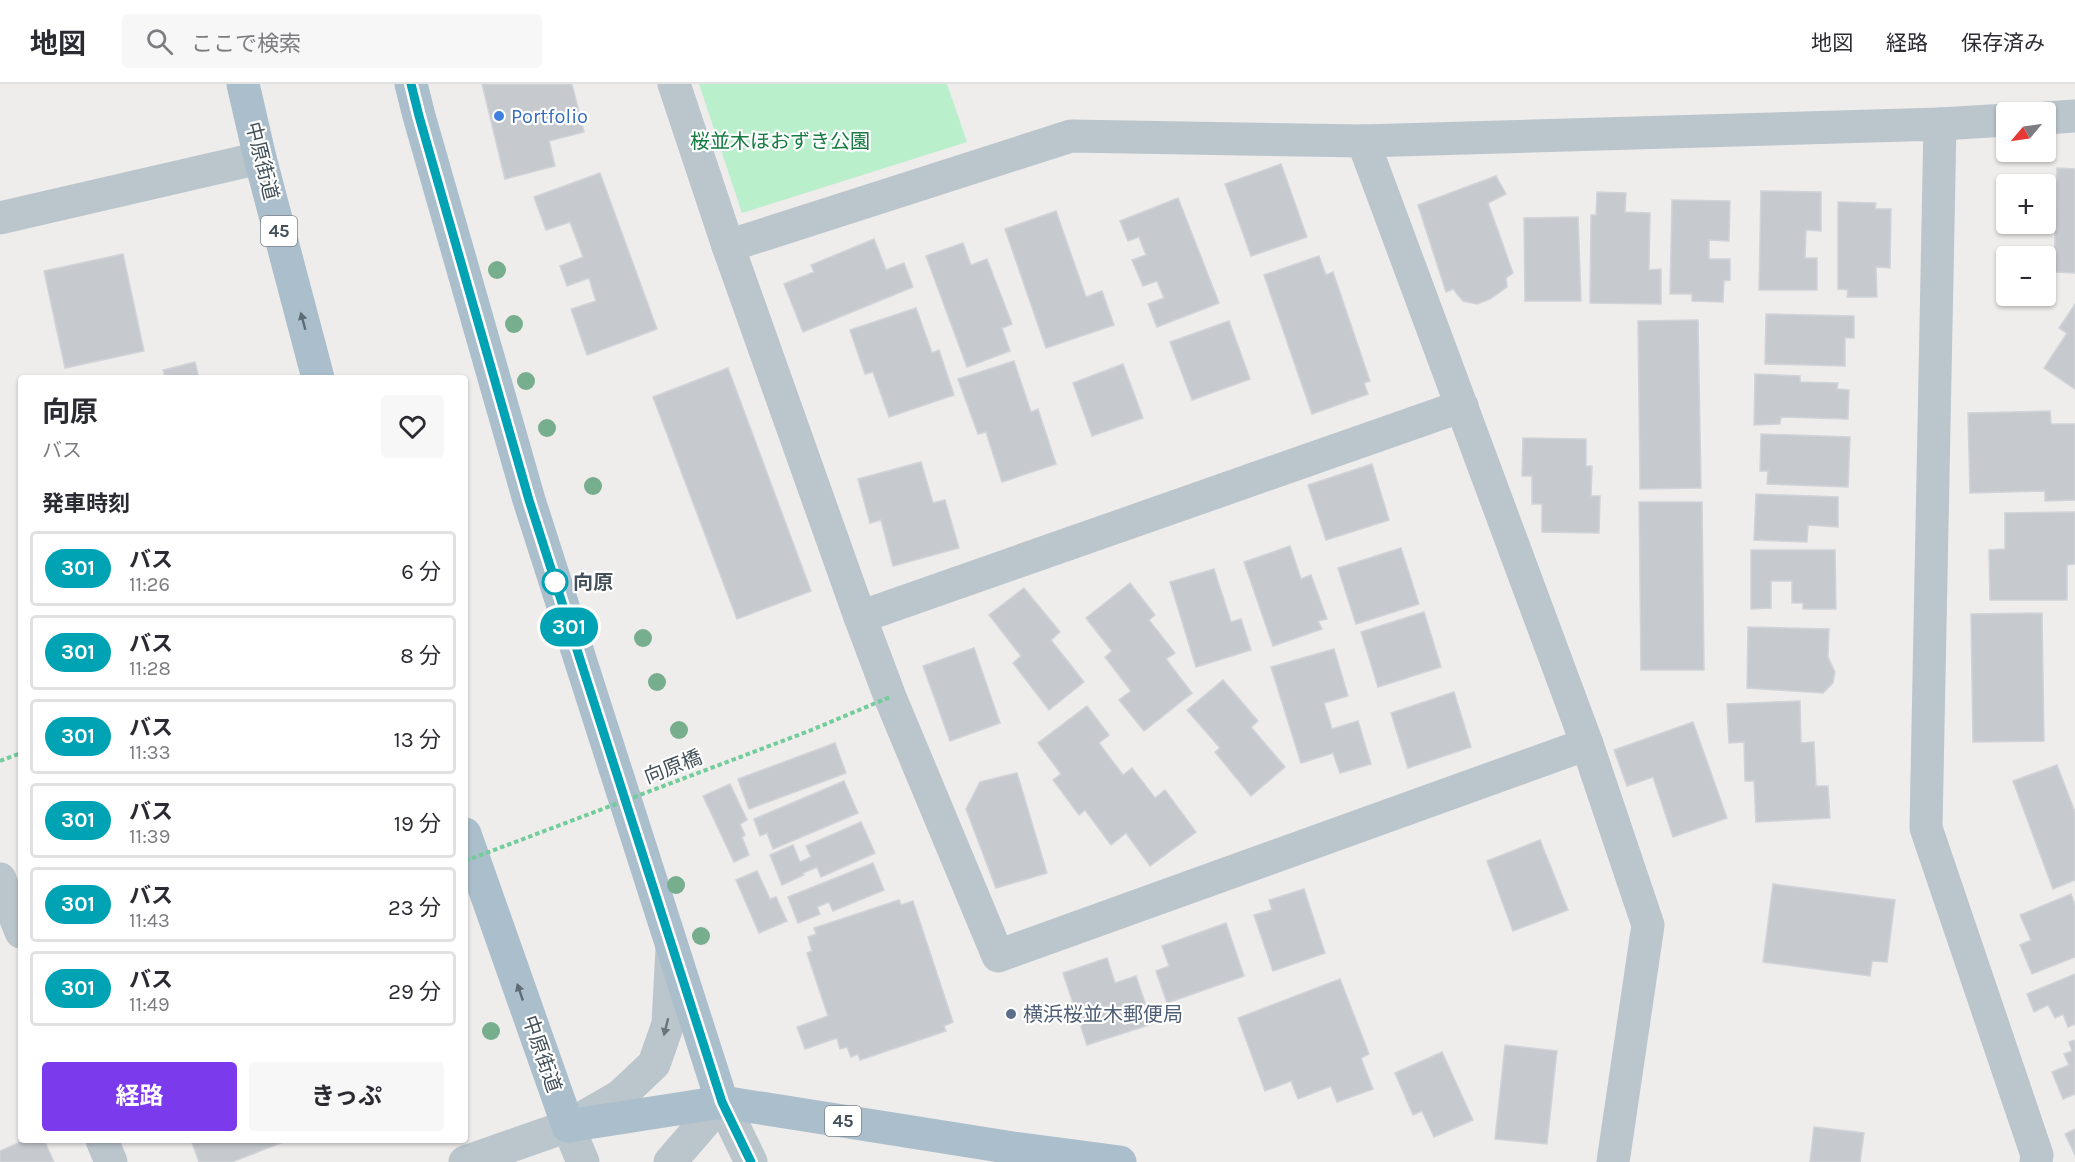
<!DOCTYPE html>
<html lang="ja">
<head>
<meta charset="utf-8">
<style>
	body { margin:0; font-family:Karla,"Noto Sans JP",sans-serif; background:#f7f7f7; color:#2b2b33; height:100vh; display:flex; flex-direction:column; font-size:22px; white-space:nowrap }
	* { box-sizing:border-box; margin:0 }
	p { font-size:20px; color:#7c7c81 }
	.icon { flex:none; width:33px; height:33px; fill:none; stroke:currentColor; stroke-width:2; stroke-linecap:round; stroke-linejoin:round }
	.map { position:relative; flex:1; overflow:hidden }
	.drawer { position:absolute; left:18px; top:291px; width:450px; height:768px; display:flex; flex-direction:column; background:#fff; border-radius:6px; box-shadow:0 2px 4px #0004 }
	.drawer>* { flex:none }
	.badge { padding:0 12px; border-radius:20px; font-size:21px; line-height:39px }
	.needle { width:39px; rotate:241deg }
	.tools { position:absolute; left:1996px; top:18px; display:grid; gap:12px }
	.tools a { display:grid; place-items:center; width:60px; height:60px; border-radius:6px; background:#fff; box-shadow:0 2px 4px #0004; font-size:30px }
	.map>.badge { position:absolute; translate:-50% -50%; box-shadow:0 0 0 3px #fff }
	h2 { padding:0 24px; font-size:22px; line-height:54px }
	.round { display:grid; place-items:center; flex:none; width:63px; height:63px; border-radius:6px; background:#f7f7f7 }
	.headline { display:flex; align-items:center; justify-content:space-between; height:102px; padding:0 24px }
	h1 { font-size:28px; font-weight:700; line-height:45px }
	.button { display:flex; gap:12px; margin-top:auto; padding:12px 24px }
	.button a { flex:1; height:69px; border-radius:6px; background:#7c3aed; color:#fff; font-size:24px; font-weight:700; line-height:69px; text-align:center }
	.button a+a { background:#f7f7f7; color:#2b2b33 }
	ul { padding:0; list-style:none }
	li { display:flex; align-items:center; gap:18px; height:75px; margin:0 12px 9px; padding:0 12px; border:3px solid #e1e1e2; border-radius:6px }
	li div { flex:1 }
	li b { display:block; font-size:22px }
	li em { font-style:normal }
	li .badge { min-width:66px; font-weight:700; text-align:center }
	header { display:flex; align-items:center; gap:36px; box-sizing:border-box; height:84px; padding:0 30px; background:#fff; border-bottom:2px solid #e1e1e2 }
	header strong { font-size:28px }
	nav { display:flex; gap:33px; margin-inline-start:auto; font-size:21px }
	.search { width:420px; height:54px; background:#f7f7f7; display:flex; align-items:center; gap:15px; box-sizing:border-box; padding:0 21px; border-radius:6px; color:#7c7c81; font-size:22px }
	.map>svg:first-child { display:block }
	.green { fill:#b9efca }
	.building { fill:#c6cacf; stroke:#d0d3d8; stroke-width:1.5 }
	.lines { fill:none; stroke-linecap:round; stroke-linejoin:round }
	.path { stroke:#71cd99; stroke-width:4; stroke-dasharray:4.5 3; stroke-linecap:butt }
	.minor { stroke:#bac5cc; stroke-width:33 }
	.major { stroke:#abbecc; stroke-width:33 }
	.path-bridge { stroke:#71cd99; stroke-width:4; stroke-dasharray:4.5 3; stroke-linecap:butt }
	.tree { fill:#77ae8e }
	.oneway { fill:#5e6c76 }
	.oneway2 { fill:#67747c }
	.line-casing { stroke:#fff; stroke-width:14 }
	.line { stroke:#00a3b4; stroke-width:9 }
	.shop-dot { fill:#3f7fe0; stroke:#fff; stroke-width:2 }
	.stop-dot { fill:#fff; stroke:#00a3b4; stroke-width:3 }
	.service-dot { fill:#5c6f8a; stroke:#fff; stroke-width:2 }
	.labels { text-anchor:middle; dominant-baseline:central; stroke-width:4.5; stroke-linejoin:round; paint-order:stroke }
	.shield { fill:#fff; stroke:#7c858c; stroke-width:1.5 }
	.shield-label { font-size:18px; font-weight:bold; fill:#44515a }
	.shop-label { font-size:20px; fill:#366cbe; stroke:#fff; text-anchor:start }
	.park-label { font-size:20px; fill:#157b41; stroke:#fff }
	.street-label { font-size:20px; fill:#44515a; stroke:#fff }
	.stop-label { font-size:20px; font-weight:bold; fill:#44515a; stroke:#fff; text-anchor:start }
	.service-label { font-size:20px; fill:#4e5e75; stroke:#fff; text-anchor:start }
</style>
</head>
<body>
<header>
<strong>地図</strong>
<div class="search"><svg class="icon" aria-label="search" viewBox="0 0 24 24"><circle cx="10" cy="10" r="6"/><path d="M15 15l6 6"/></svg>ここで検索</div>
<nav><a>地図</a><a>経路</a><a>保存済み</a></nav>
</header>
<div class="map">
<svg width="2075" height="1078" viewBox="0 0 2075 1078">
	<rect width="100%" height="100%" fill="#efecec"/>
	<polygon class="green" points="699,0 947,0 967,58 742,129"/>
	<g class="building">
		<polygon points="482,0 572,0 584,48 549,57 555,82 505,95"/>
		<polygon points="1281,80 1307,153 1251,172 1225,100"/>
		<polygon points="2057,84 2075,85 2075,189 2054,188"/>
		<polygon points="600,89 657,245 587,271 571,225 596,217 589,194 567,202 560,182 583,173 570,138 546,146 534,113"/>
		<polygon points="1496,92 1506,110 1488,119 1513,189 1506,194 1507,203 1490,215 1477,220 1463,217 1453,205 1446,208 1418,121"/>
		<polygon points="1761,107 1821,108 1821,147 1806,146 1805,174 1817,174 1817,206 1759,206"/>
		<polygon points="1597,108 1626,109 1625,128 1650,129 1649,186 1661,185 1661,220 1590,219 1591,131 1596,131"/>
		<polygon points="1178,114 1219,219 1157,243 1148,220 1164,214 1157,197 1143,202 1132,176 1146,171 1139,153 1128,157 1120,137"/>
		<polygon points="1672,116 1730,117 1729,157 1709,156 1709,175 1730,175 1730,196 1724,197 1723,218 1692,217 1692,210 1670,210"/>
		<polygon points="1838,118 1876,119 1875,125 1891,125 1890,184 1876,183 1877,213 1847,213 1848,206 1838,205"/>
		<polygon points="1056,127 1086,213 1102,207 1114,241 1046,264 1005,145"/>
		<polygon points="1578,133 1581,217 1525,217 1524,134"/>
		<polygon points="874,155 886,186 904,179 913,203 803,248 784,200 814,188 811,181"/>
		<polygon points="963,159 971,181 987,175 1012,240 1002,244 1010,267 967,283 926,172"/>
		<polygon points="123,170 144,267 65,284 44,187"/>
		<polygon points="1319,172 1326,191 1333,188 1370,297 1364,299 1368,310 1312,330 1264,191"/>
		<polygon points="2075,220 2075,305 2044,284 2067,249 2059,244"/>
		<polygon points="916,224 932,269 939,266 954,311 889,333 873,288 865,290 850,246"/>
		<polygon points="1766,230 1854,232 1854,254 1845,254 1845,282 1765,280"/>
		<polygon points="1698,236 1701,404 1640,405 1638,237"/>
		<polygon points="1229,237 1250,295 1192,316 1170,258"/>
		<polygon points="1014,277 1031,328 1038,325 1056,380 1002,398 986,348 978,350 958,295"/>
		<polygon points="195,278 199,294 165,294 163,286"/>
		<polygon points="1123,280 1143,334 1092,352 1073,299"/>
		<polygon points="728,284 811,507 737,535 653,313"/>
		<polygon points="1755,290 1800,292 1800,298 1838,299 1837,305 1849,306 1848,335 1781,333 1780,340 1754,341"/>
		<polygon points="2050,327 2051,340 2075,340 2075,416 2045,417 2045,407 1970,409 1968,329"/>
		<polygon points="1761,350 1850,353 1848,403 1767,400 1768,387 1760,387"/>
		<polygon points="1523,354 1586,355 1586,382 1592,382 1591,412 1600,412 1599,449 1542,448 1542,420 1532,420 1532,392 1522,392"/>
		<polygon points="921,378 933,419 945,416 959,464 893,482 881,436 870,439 858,395"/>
		<polygon points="1372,380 1389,436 1326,456 1308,401"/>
		<polygon points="1756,410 1838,413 1838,443 1808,441 1807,458 1754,456"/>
		<polygon points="1639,418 1702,418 1704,586 1641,586"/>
		<polygon points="2075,428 2075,480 2067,481 2067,516 1990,516 1989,466 2005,465 2005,429"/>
		<polygon points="1290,462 1301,495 1311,491 1327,535 1318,537 1322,545 1273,562 1244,478"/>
		<polygon points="1401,464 1419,520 1356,540 1338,484"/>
		<polygon points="1751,466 1835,466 1836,525 1803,525 1803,519 1792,519 1792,497 1771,497 1771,524 1751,525"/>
		<polygon points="1214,485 1231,538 1241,535 1251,566 1196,583 1170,498"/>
		<polygon points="1130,499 1155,531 1149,536 1175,569 1166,575 1192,609 1144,647 1119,616 1131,607 1105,573 1112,567 1086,534"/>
		<polygon points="1024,504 1060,548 1051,556 1084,598 1049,626 1013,579 1021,572 989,531"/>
		<polygon points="1424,528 1441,583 1378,603 1361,548"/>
		<polygon points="2042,529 2044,657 1973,658 1971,530"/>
		<polygon points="1748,543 1829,545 1828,573 1835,588 1833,599 1823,609 1747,604"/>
		<polygon points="974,564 1000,639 950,657 923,582"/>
		<polygon points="1334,565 1348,612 1324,619 1332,645 1358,637 1371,680 1340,689 1333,669 1301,679 1271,583"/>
		<polygon points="1223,596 1258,637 1251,643 1285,683 1251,712 1215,668 1220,664 1187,626"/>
		<polygon points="1454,608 1471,663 1408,684 1391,629"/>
		<polygon points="1800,617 1801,659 1814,658 1816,702 1828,702 1830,734 1756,738 1754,697 1745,697 1744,658 1729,659 1727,620"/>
		<polygon points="1087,622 1109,651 1099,659 1123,691 1132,684 1155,714 1165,706 1196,748 1150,782 1126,749 1111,761 1085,726 1079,731 1053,696 1061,690 1038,659"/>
		<polygon points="1693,638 1727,734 1673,753 1653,693 1627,702 1614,666"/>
		<polygon points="835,659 846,689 749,725 738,695"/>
		<polygon points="2057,681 2075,728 2075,796 2053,805 2013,697"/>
		<polygon points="1017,689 1047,789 996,804 966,725 980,698"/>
		<polygon points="844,697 858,729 773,765 767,749 760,752 754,735"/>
		<polygon points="730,700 747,736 740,740 745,751 742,753 749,771 734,778 703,712"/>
		<polygon points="861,738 875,769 821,793 817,783 803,789 804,791 782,801 770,771 793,761 800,778 811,773 806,762"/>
		<polygon points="1540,756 1568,826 1513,847 1487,777"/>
		<polygon points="873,779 884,806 833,827 829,818 817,823 820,830 798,839 788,813"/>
		<polygon points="757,787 770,815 776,813 787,837 759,849 736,796"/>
		<polygon points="1773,800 1895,816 1887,878 1872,877 1870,892 1763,878"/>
		<polygon points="1304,805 1325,869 1273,887 1254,831 1272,826 1269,816"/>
		<polygon points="2071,810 2075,821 2075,873 2032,890 2020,861 2031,856 2020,831"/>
		<polygon points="899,816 901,821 913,817 953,938 944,942 946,947 860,976 858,970 851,973 847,963 840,965 837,954 805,965 797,943 828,932 807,869 812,867 808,853 816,850 814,844"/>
		<polygon points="1226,839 1244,892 1167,919 1156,887 1169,882 1162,862"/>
		<polygon points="1107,874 1115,899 1136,892 1152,940 1087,961 1063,889"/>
		<polygon points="2075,890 2075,940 2068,943 2063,930 2055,934 2048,921 2034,928 2027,910"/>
		<polygon points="1340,895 1369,970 1361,974 1373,1005 1337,1018 1331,1002 1298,1015 1291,997 1265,1007 1238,934"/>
		<polygon points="2075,956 2075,1010 2063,1015 2052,988 2069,981 2064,970 2072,967 2069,958"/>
		<polygon points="1505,961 1557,967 1547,1060 1495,1055"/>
		<polygon points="1442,968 1473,1036 1434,1053 1422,1027 1413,1031 1395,989"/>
		<polygon points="1814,1043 1864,1049 1860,1078 1810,1078"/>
		<polygon points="2075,1045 2075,1071 2065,1050"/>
		<polygon points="25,1056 44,1056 54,1078 0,1078 0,1067"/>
		<polygon points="191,1056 288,1056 232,1078 199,1078"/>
	</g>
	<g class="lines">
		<polyline class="path" points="0,677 21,669"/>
		<g class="minor">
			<polyline points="674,0 728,162 860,533 890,613 998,872 1587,660"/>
			<polyline points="2046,34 2075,32"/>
			<polyline points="1940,40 2007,36"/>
			<polyline points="1363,57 1587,660 1648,841 1613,1078"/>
			<polyline points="0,134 260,74"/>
			<polyline points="728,162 1071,52 1363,57 1940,40 1926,744 2037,1071 2036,1078"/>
			<polyline points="860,533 1462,322"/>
			<polyline points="0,795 21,848"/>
			<polyline points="568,1042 583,1078"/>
			<polyline points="102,1056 111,1078"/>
			<polyline points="465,1078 568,1042 620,1012 654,980 668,940 672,864"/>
			<polyline points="670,1078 722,1018 751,1078"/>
		</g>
		<g class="major">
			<polyline points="243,0 260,74 318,294"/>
			<polyline points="411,0 419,32 529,416 722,1018"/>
			<polyline points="465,750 568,1042 722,1018 1013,1064 1120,1078"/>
		</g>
		<polyline class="path-bridge" points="465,777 809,647 890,613"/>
	</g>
	<g class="tree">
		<circle cx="497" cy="186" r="9"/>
		<circle cx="514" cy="240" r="9"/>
		<circle cx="526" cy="297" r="9"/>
		<circle cx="547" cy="344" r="9"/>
		<circle cx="593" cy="402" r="9"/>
		<circle cx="643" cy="554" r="9"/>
		<circle cx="657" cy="598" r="9"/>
		<circle cx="679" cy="646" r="9"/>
		<circle cx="676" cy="801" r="9"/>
		<circle cx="701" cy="852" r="9"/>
		<circle cx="491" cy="947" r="9"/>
	</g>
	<defs><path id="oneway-solid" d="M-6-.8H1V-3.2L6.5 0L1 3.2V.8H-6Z" transform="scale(1.5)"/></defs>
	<g class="oneway">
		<use href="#oneway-solid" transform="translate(303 237) rotate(-105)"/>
		<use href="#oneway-solid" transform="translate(520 908) rotate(-109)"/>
	</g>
	<use class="oneway2" href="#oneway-solid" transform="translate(666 943) rotate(104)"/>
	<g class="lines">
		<defs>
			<polyline id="line" points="411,0 419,32 529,416 722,1018 751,1078"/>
		</defs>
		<use href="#line" class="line-casing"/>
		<use href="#line" class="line"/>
	</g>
	<circle class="shop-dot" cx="499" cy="32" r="6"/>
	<circle class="stop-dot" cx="555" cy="498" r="12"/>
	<circle class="service-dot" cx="1011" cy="930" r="6"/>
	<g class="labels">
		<g class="shield">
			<rect x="261" y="132" width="36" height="30" rx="4.5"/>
			<rect x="825" y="1022" width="36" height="30" rx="4.5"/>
		</g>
		<g class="shield-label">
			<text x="279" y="147">45</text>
			<text x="843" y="1037">45</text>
		</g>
		<g class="shop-label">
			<text x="511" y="32">Portfolio</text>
		</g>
		<g class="park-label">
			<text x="780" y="57">桜並木ほおずき公園</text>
		</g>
		<g class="street-label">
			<text transform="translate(262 77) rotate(76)">中原街道</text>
			<text transform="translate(673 683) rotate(-21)">向原橋</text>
			<text transform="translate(542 970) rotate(71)">中原街道</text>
		</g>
		<g class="stop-label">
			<text x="573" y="498">向原</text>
		</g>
		<g class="service-label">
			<text x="1023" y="930">横浜桜並木郵便局</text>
		</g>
	</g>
</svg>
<div class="tools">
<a><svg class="needle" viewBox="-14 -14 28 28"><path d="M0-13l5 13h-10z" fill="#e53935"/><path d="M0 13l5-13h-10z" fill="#7c7c81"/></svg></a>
<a>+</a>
<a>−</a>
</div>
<b class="badge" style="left:569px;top:543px;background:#00a3b4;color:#fff">301</b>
<section class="drawer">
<div class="headline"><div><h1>向原</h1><p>バス</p></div><a class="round"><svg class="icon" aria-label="heart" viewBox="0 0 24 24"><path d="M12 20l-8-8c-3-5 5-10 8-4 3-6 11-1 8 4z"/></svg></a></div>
<h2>発車時刻</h2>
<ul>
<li><span class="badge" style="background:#00a3b4;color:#fff">301</span><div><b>バス</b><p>11:26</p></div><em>6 分</em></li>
<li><span class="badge" style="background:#00a3b4;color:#fff">301</span><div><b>バス</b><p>11:28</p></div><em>8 分</em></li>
<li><span class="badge" style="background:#00a3b4;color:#fff">301</span><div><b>バス</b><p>11:33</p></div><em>13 分</em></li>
<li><span class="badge" style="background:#00a3b4;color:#fff">301</span><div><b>バス</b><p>11:39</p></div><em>19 分</em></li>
<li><span class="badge" style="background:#00a3b4;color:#fff">301</span><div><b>バス</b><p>11:43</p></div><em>23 分</em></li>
<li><span class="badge" style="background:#00a3b4;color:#fff">301</span><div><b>バス</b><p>11:49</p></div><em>29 分</em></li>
</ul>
<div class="button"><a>経路</a><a>きっぷ</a></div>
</section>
</div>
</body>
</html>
